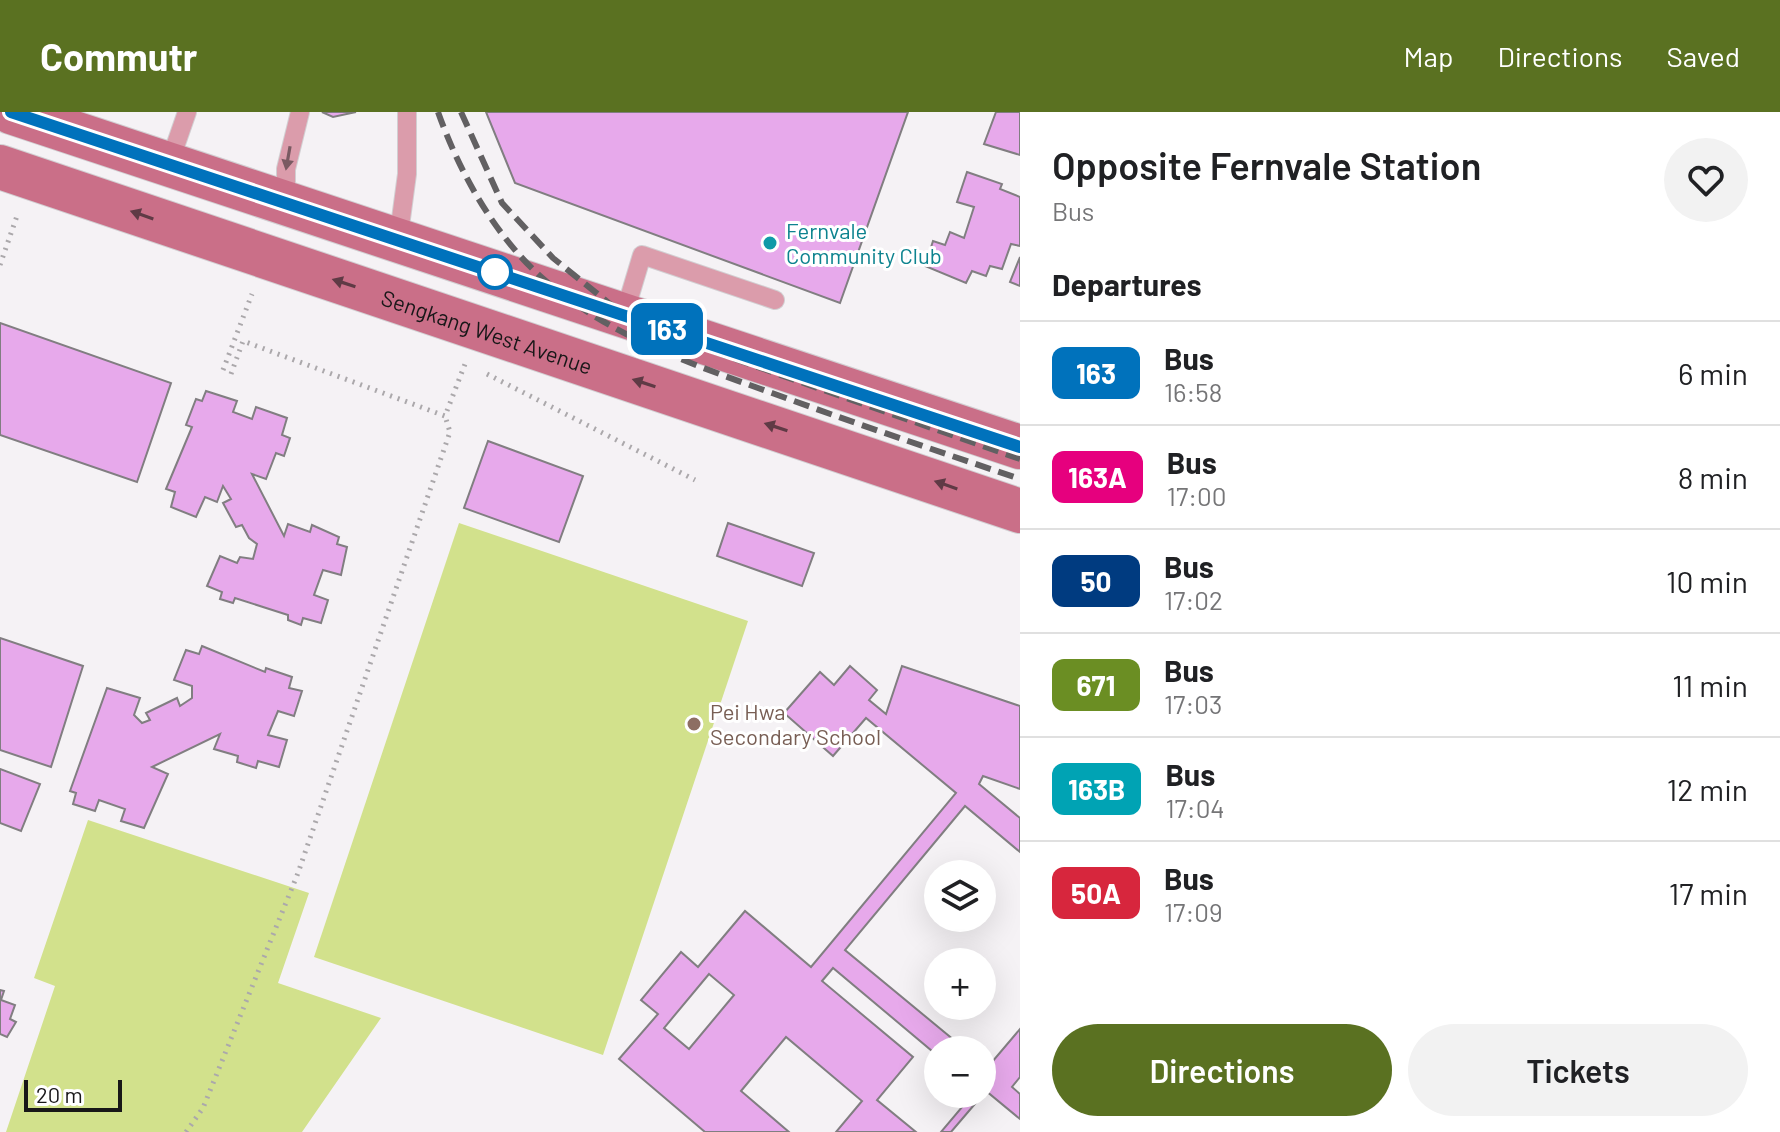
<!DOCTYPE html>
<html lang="en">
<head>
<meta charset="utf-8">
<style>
	body { margin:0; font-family:Barlow,sans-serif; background:#f2f2f2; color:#202124; height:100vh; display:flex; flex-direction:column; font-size:30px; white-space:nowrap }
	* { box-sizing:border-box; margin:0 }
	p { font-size:26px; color:#757577 }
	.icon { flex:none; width:44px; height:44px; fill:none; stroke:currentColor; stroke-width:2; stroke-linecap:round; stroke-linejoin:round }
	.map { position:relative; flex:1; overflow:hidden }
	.side { display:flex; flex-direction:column; background:#fff; width:760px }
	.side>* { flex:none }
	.badge { padding:0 16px; border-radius:12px; font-size:28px; line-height:52px }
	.fabs { position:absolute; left:924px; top:748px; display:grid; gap:16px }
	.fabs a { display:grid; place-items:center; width:72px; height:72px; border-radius:50%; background:#fff; box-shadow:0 8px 32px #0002; font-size:40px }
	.scale { position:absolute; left:24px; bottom:20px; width:98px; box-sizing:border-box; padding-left:8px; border:4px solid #181718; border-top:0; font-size:22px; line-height:28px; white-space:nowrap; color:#181718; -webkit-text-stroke:6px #fff; paint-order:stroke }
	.map>.badge { position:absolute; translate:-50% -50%; box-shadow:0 0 0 4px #fff }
	h2 { padding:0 32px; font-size:30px; line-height:72px }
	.round { display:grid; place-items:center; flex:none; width:84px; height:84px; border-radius:42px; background:#f2f2f2 }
	.summary { display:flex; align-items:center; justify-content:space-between; height:136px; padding:0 32px }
	h1 { font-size:38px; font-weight:600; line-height:60px }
	.primary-button { display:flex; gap:16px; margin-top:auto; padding:16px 32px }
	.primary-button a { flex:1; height:92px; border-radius:48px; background:#5a7121; color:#fff; font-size:32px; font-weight:600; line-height:92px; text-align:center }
	.primary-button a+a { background:#f2f2f2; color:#202124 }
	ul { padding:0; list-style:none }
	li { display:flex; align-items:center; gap:24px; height:104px; padding:0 32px; border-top:2px solid #e0e0e0 }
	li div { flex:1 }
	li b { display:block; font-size:30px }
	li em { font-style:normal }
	li .badge { min-width:88px; font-weight:700; text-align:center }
	header { display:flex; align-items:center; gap:48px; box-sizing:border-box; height:112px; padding:0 40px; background:#5a7121; color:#fff }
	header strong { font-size:38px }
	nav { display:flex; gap:44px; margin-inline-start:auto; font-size:28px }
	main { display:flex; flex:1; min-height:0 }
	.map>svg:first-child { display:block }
	.green { fill:#d2e18c }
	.building { fill:#e7a9eb; stroke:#817e81; stroke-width:2; fill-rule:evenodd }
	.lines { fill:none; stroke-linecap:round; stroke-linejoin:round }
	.service-casing { stroke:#d2cfd2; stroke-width:20 }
	.secondary-casing { stroke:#d2cfd2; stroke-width:46 }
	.path { stroke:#aba8ab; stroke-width:5; stroke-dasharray:2 6; stroke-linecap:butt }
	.service { stroke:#db9cab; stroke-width:18 }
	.secondary { stroke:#ca6f88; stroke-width:44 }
	.rail { stroke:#626062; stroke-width:6; stroke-dasharray:16 8; stroke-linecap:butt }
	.oneway { fill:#7a5a62 }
	.oneway2 { fill:#5f3a45 }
	.line-casing { stroke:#fff; stroke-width:18 }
	.line { stroke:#0072bc; stroke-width:12 }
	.culture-dot { fill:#0f9aa8; stroke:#fff; stroke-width:3 }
	.stop-dot { fill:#fff; stroke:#0072bc; stroke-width:4 }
	.education-dot { fill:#8d6e63; stroke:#fff; stroke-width:3 }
	.labels { text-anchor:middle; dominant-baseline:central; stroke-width:6; stroke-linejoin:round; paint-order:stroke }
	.culture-label { font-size:22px; fill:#0d838f; stroke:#fff; text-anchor:start }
	.street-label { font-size:22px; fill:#181718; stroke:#fff }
	.education-label { font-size:22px; fill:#785e54; stroke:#fff; text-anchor:start }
</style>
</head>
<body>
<header>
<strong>Commutr</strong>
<nav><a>Map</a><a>Directions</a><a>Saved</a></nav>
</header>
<main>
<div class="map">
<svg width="1020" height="1020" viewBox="0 0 1020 1020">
	<rect width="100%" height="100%" fill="#f5f2f5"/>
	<g class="green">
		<polygon points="459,411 748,509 603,943 314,845"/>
		<polygon points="88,708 309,781 278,871 381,906 302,1020 6,1020 55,874 34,866"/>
	</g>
	<g class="building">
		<polygon points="322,0 356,0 333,5"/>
		<polygon points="486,0 908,0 840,191 515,71"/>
		<polygon points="996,0 1020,0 1020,43 984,32"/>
		<polygon points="967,60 1002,72 1000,77 1020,85 1020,134 1011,132 1002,157 990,154 986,164 972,159 966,171 925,154 933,129 945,133 950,120 964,126 974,95 957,90"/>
		<polygon points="1020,145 1020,174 1010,170"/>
		<polygon points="0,211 171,271 137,370 0,323"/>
		<polygon points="206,279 237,289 233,300 252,307 256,295 287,306 282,323 290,326 284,344 276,341 266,367 252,362 284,424 288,412 310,420 312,413 339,425 337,432 347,435 341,463 323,458 314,483 328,488 321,511 303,506 301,513 288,508 288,503 235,486 233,491 220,487 222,480 207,474 220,444 237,451 240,445 253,447 257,432 249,426 242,413 236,415 223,391 231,387 223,374 217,390 205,385 196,405 171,395 175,380 166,377 192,315 186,313 196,287 202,289"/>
		<polygon points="488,329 583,364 559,430 464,396"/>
		<polygon points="728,411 814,441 802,474 717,444"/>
		<polygon points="0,526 83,554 51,655 0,638"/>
		<polygon points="202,534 265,560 266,556 292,565 289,576 302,579 294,604 278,599 268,623 287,628 279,655 258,649 256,656 237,650 238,644 214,637 220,622 152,655 168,662 144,716 121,709 125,697 99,688 95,699 73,692 76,681 70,679 107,576 140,586 134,603 142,611 150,608 146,601 177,586 180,594 192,586 192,574 174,568 186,538 199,542"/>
		<path d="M850,554L877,578L869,588L886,602L902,554L1020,594V677L983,664L979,672L1020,706V740L965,694L845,838L966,938H938V944L833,856L822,869L913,945L877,988L916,1020H836L862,989L786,925L741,979L789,1020H705L619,947L658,902L641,888L681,840L698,855L745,799L811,855L956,681L866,606L833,644L784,601L820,560L834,573ZM709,862L734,883L689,937L664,916Z"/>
		<polygon points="0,657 40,672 21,719 0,711"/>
		<polygon points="0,878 4,879 1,888 15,893 10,907 16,910 7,925 0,922"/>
		<polygon points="1020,917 1020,965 1012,975 1020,982 1020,1007 986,979 951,1020 941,1020 973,982 982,982 982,951 987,956"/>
	</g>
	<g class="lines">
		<defs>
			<g id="service">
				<polyline points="169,52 187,0"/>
				<polyline points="286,91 286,57 300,0"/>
				<polyline points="398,129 407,62 407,0"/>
				<polyline points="624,203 642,143 775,188"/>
			</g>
			<g id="secondary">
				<polyline points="11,0 1020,335"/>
				<path id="s1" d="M0,55L1020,399"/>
			</g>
		</defs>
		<use href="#service" class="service-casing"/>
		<use href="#secondary" class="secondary-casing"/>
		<g class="path">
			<polyline points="0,153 18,101"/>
			<polyline points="223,258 252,182"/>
			<polyline points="231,262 243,229 445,304 465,252"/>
			<polyline points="487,262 695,368"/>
			<polyline points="186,1020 203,996 298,761 450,320 445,304"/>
		</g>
		<use href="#service" class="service"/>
		<use href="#secondary" class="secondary"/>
		<g class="rail">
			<path d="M438,0C459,59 493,121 540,164C606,223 691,252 772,281C854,311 937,339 1020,367"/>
			<polyline points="461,0 502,91 553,146 610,192 681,228 1020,347"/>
		</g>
	</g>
	<defs><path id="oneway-solid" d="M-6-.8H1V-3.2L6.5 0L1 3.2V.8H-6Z" transform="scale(2)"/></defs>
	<use class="oneway" href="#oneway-solid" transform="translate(288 46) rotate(100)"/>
	<g class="oneway2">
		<use href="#oneway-solid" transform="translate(142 103) rotate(-161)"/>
		<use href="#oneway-solid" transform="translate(344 171) rotate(-162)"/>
		<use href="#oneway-solid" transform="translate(644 271) rotate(-162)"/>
		<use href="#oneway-solid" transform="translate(776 315) rotate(-162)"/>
		<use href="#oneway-solid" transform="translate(946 373) rotate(-161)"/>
	</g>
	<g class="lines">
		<defs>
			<polyline id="line" points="11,0 1020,335"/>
		</defs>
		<use href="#line" class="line-casing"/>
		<use href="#line" class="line"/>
	</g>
	<circle class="culture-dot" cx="770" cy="131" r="8"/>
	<circle class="stop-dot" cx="495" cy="160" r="16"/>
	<circle class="education-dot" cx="694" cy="612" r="8"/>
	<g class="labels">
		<g class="culture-label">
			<text x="786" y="118">Fernvale<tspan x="786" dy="25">Community Club</tspan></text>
		</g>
		<g class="street-label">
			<text stroke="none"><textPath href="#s1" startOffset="514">Sengkang West Avenue</textPath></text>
		</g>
		<g class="education-label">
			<text x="710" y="599">Pei Hwa<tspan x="710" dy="25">Secondary School</tspan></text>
		</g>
	</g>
</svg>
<div class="fabs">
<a><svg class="icon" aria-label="layers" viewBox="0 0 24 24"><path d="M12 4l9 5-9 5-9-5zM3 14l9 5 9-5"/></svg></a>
<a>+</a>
<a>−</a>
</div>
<div class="scale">20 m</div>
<b class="badge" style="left:667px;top:217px;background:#0072bc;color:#fff">163</b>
</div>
<section class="side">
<div class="summary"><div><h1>Opposite Fernvale Station</h1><p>Bus</p></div><a class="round"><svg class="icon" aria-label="heart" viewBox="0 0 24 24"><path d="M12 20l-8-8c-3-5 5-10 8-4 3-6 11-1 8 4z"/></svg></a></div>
<h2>Departures</h2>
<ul>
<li><span class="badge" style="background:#0072bc;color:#fff">163</span><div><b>Bus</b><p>16:58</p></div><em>6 min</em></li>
<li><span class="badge" style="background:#e6007e;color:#fff">163A</span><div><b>Bus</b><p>17:00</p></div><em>8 min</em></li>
<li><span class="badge" style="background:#003b80;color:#fff">50</span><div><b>Bus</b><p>17:02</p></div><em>10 min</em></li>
<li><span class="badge" style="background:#6b8e23;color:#fff">671</span><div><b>Bus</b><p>17:03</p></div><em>11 min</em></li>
<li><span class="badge" style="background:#00a3b4;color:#fff">163B</span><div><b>Bus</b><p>17:04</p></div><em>12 min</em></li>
<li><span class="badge" style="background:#d7263d;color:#fff">50A</span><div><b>Bus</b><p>17:09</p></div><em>17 min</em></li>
</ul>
<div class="primary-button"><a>Directions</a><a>Tickets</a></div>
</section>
</main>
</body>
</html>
